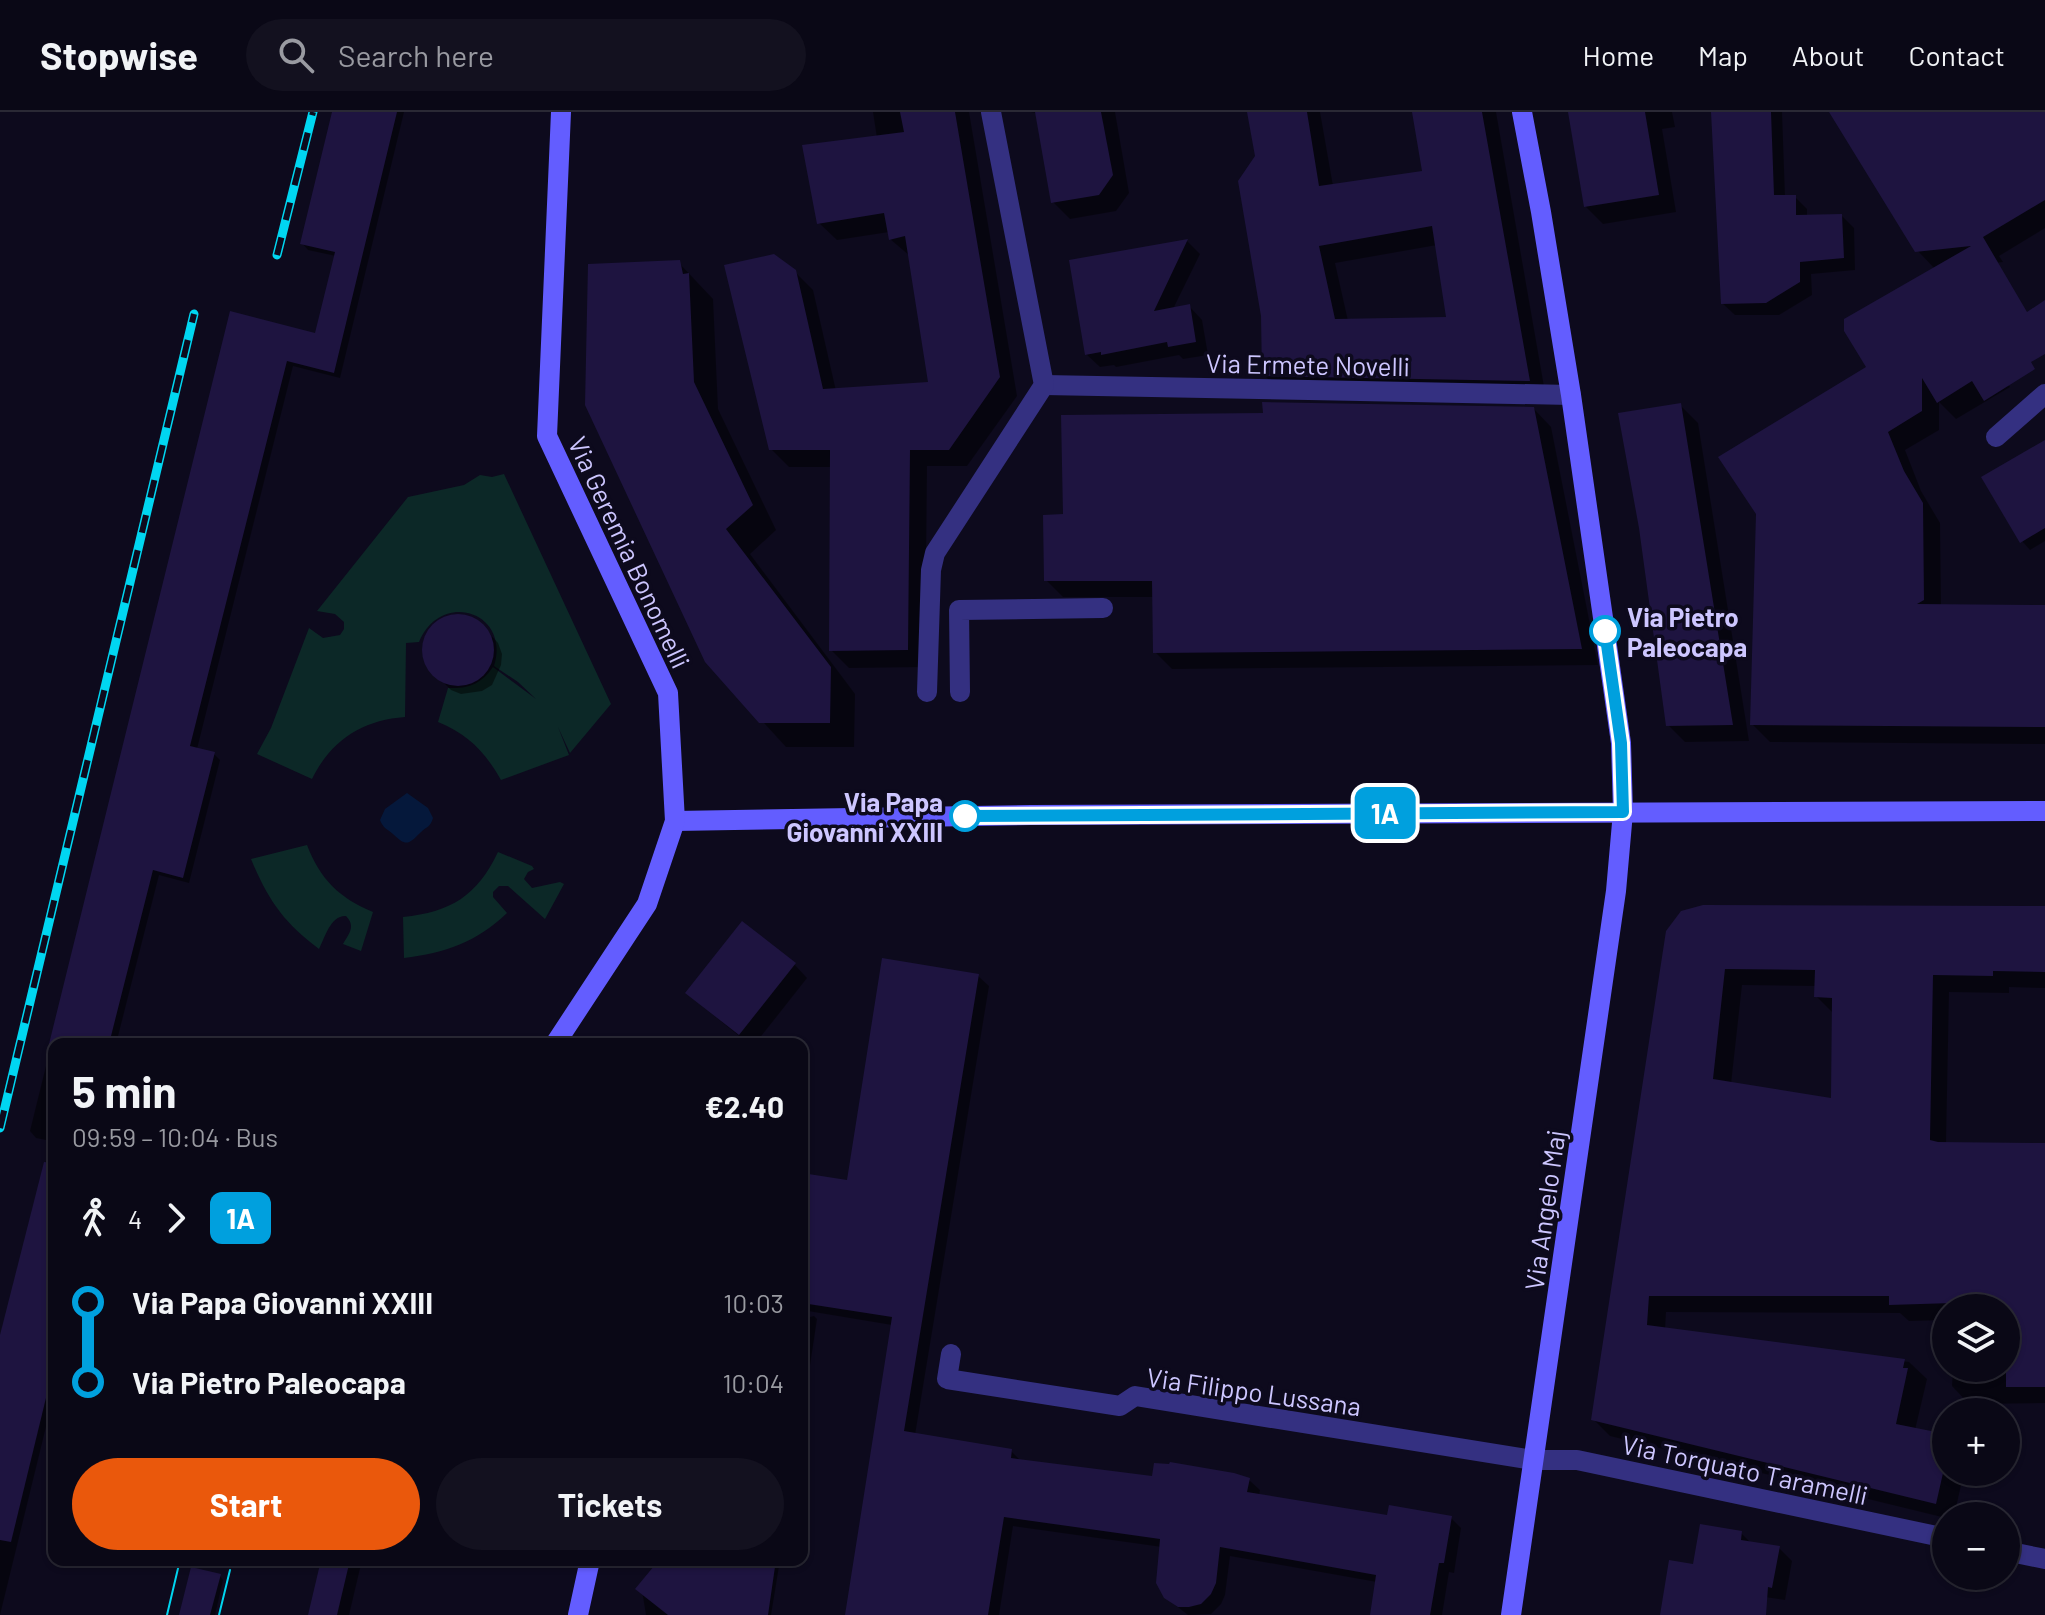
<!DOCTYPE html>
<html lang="en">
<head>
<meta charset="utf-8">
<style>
	body { margin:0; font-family:Barlow,sans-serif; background:#13111f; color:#f1f3f6; height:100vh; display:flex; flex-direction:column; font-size:30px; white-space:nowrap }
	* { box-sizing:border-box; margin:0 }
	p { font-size:26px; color:#999aa1 }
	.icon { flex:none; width:44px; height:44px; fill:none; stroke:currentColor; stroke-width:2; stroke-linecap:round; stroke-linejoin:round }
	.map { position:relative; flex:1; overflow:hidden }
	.details { position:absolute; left:48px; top:926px; width:760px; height:528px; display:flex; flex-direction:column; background:#0a0816; border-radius:16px; box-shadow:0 2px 6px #0004,0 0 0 2px #2a2935 }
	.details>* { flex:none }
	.badge { padding:0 16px; border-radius:12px; font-size:28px; line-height:52px }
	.tools { position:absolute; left:1932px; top:1182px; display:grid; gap:16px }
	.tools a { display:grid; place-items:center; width:88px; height:88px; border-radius:50%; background:#0a0816; box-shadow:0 2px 6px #0004,0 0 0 2px #2a2935; font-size:40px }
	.map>.badge { position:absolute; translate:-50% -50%; box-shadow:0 0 0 4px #fff }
	.legs { display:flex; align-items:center; gap:12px; height:88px; padding:0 24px; font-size:26px }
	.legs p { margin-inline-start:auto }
	.head { display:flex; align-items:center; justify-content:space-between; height:136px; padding:0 24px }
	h1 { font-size:44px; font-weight:700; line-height:60px }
	.button { display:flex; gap:16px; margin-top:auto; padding:16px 24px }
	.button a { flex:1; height:92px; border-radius:48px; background:#ea580c; color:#fff; font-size:32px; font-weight:700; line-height:92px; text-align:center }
	.button a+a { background:#13111f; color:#f1f3f6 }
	ul { padding:0 24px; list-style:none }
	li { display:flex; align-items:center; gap:28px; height:80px; font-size:30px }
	li i { display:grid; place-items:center; width:12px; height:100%; margin:0 10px; background:currentColor }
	li i::after { content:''; width:20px; height:20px; margin:-10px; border:6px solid; border-radius:50%; background:#0a0816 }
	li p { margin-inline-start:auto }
	li:first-child i { background:linear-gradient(#0000 50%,currentColor 0) }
	li:last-child i { background:linear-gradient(currentColor 50%,#0000 0) }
	header { display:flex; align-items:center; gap:48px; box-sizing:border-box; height:112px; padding:0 40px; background:#0a0816; border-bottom:2px solid #2a2935 }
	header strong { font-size:38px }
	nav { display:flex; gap:44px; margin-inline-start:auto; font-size:28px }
	.search { width:560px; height:72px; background:#13111f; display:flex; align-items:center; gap:20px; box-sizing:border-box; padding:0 28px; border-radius:44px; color:#999aa1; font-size:30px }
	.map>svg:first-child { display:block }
	.green { fill:#0c2827 }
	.water { fill:#05183b }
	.shadow { fill:#0007; fill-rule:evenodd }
	.building { fill:#1e1440; fill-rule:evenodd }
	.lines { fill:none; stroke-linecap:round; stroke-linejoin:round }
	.street { stroke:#343081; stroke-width:20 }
	.secondary { stroke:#635dff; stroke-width:20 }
	.tram { stroke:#00d6f1; stroke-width:2 }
	.rail-casing { stroke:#00d6f1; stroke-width:9 }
	.rail { stroke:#0d0a1d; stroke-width:6; stroke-dasharray:18; stroke-linecap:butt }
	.line-1-casing { stroke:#fff; stroke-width:18 }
	.line-1 { stroke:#00a0de; stroke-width:12 }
	.stop-1-dot { fill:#fff; stroke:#00a0de; stroke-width:4 }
	.labels { text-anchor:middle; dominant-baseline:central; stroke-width:7; stroke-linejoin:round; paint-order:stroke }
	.street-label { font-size:26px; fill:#cdc6ff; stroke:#0d0a1d }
	.stop-label { font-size:26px; font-weight:bold; fill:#cdc6ff; stroke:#0d0a1d; text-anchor:start }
</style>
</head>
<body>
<header>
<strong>Stopwise</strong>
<div class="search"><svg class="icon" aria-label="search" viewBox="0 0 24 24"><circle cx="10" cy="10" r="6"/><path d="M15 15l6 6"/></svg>Search here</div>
<nav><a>Home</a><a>Map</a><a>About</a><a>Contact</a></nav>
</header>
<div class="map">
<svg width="2045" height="1503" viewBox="0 0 2045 1503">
	<rect width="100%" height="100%" fill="#0d0a1d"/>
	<g class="green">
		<path d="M504,362L611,592L570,641L558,615L569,643L501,668C485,640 468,622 438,610L448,576C469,577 481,572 493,555L536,587L518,570L494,554C511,500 441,477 419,530L406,531L405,605C363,608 331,628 312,667L257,642L271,616L309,516L323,526L340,523L344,517V510L335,502L317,499L408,385L464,373L480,363L492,365Z"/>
		<path d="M307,733C320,767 339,786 373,800L361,839L343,832C349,822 356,814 346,804C331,803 325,825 319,837C284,811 268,788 251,747Z"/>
		<path d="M498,740L532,754L534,757L528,760L524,767L532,776L560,770L564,772L545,807L508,774H499L493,780V785L507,801C477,830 445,841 404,846L403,805C451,800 477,784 498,740Z"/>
	</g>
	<path class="water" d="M407,681L428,696L433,706C430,716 427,714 420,721C409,732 406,735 393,722C387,717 383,716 380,708L385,697Z"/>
	<g class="shadow">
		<polygon points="334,0 404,0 340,266 293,254 197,637 214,642 220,648 189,771 159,763 116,932 54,932 54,1282 0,1503 0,1231 51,1029 36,1026 30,1019 231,202 317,223 336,144 308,138 302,131"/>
		<polygon points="873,0 969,0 1017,284 967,354 927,354 925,555 849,556 831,538 832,355 789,355 771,337 794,159 813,178 836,279 930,272 910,144 890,127 889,120 837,128 819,111 877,26"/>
		<polygon points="1031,0 1115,0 1129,81 1116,99 1070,107 1053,90 1037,1"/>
		<path d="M1249,0H1320L1333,74L1424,61L1414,0H1496L1546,286L1281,280L1264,263L1257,44ZM1437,133L1449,207L1348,209L1335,151Z"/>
		<polygon points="1570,0 1672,0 1675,15 1662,17 1676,100 1603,112 1586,95"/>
		<polygon points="1733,0 1782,0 1785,85 1795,85 1807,97 1807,104 1842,104 1854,116 1855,158 1811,162 1812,183 1779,203 1735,203 1722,191"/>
		<polygon points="1832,0 2045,0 2045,116 1999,144 2003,150 1935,157 1917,138"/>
		<polygon points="1187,129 1200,142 1173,197 1189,194 1202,208 1208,243 1183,247 1179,243 1116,255 1114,253 1100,255 1086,242 1071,150"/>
		<polygon points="679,151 713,187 718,297 776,418 750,442 855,582 854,635 786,635 707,549"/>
		<polygon points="1952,176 2010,275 1956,307 1939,290 1939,318 1905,338 1921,379 1940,411 1941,494 2045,495 2045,632 1770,630 1752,612 1869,256"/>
		<polygon points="1680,293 1698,311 1749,629 1685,630 1668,613"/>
		<polygon points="1534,297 1551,315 1598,553 1172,557 1155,540 1154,485 1063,485 1046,468 1065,404"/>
		<polygon points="2045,341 2045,429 2030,438 2022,429"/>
		<polygon points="458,503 480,511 498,531 502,542 501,553 492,573 482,579 461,582 451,578 426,553 424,530 428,520 436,511 446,505"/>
		<path d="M2045,796V876L2009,875V881L1949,880L1946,1031L2045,1079V1291L1969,1292L1952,1274L1953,1256H2006V1196H1946V1208L1909,1209L1900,1201L1666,1200L1665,1218L1909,1250L1927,1267L1915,1318L1946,1324V1360H1964L1954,1404H1946V1406L1610,1324L1593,1307L1668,820ZM1742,873L1816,874V884L1834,902L1833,988L1731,972Z"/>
		<polygon points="794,852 807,866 755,932 749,932 701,893"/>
		<polygon points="978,864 989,874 915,1323 1011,1339 1022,1350 1154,1366 1249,1368 1260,1378 1259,1383 1389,1405 1451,1406 1461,1416 1454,1461 1449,1460 1442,1503 1372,1503 1377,1470 1230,1444 1225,1483 1221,1492 1211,1502 1188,1503 1165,1485 1162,1435 1013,1414 999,1503 847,1503 892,1213 802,1198 802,1063 848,1070"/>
		<polygon points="814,1204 817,1207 802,1306 802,1207"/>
		<polygon points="1741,1421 1752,1432 1779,1436 1792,1449 1785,1488 1765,1485 1763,1503 1662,1503 1695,1454"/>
		<polygon points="323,1448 362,1448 349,1503 310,1503"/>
		<polygon points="653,1448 780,1448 771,1503 646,1503 641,1472 656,1460"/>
		<polygon points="220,1464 223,1468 215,1503 181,1503"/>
	</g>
	<g class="building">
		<polygon points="332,0 397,0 334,261 287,249 190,634 215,640 183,766 153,758 109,932 49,932 230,199 315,221 335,140 300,132"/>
		<polygon points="900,0 955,0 1000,265 949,338 910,338 908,538 829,539 830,338 769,338 724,153 774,142 796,158 823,277 928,270 905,124 889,128 884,101 817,112 802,33 904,20"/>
		<polygon points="1035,0 1101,0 1113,63 1099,83 1051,91"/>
		<path d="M1247,0H1307L1319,74L1422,59L1412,0H1482L1530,269L1262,264L1261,204L1238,69L1255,44ZM1432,114L1446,205L1335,207L1319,134Z"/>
		<polygon points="1568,0 1645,0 1659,83 1584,95"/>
		<polygon points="1711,0 1771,0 1774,83 1796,83 1796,103 1842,102 1844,146 1800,150 1800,170 1766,191 1721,192"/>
		<polygon points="1829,0 2045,0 2045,88 1983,125 2027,200 2045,188 2045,242 2031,250 2035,257 1984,289 1972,269 1937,291 1922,266 1922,299 1888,320 1904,359 1923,391 1924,488 1917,492 2045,493 2045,615 1750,613 1756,402 1718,345 1866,255 1844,219 1844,207 1971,134 1915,140"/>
		<polygon points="1188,127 1154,199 1190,192 1196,230 1168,235 1167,230 1101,243 1101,240 1085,243 1069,148"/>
		<polygon points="680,148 683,162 689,161 694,270 753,393 726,417 831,555 830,611 759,611 705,550 585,293 588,152"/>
		<polygon points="1262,290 1534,295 1582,537 1153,541 1152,469 1044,469 1043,403 1063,402 1061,303 1263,301"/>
		<polygon points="1681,291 1733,613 1666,614 1639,416 1618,301"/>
		<polygon points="2045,328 2045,416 2020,431 1981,365"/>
		<circle cx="458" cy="538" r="36"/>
		<path d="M1703,793L2045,794V860L1993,859V864L1933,863L1930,1028L1938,1030L2045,1031V1275H2006V1196H1953V1191L1889,1193V1184H1649L1647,1213L1905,1247L1903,1256H1908L1896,1312L1946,1322V1348L1936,1392L1591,1308L1666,819L1681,799ZM1725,857L1815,858L1814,885L1832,886L1831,986L1713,967Z"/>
		<polygon points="742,809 796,851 739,923 685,881"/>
		<polygon points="882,846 979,862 904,1319 1012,1337 1011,1346 1152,1364 1154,1351 1169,1352 1170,1350 1234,1361 1250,1366 1247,1380 1387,1403 1389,1393 1452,1404 1444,1451 1439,1451 1430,1503 1370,1503 1376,1463 1220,1435 1216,1471 1211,1482 1201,1492 1189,1495 1178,1495 1164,1486 1156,1471 1160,1427 1004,1405 988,1503 845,1503 892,1205 802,1191 802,1061 847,1068"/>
		<polygon points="44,1050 54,1051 54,1253 11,1430 0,1428 0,1223"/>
		<polygon points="1700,1412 1742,1419 1741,1428 1780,1434 1772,1476 1768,1475 1766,1503 1660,1503 1669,1448 1693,1452"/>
		<polygon points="321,1448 350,1448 337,1503 308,1503"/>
		<polygon points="659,1448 776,1448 768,1503 668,1503 635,1477"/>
		<polygon points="191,1455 221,1462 210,1503 179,1503"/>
	</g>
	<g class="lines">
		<g class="street">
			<polyline points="1044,273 1571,283"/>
			<polyline points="1996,325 2045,282"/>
			<polyline points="927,580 931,458 935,441 1044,273 991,0"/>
			<polyline points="960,580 959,498 1103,496"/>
			<polyline points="951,1242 947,1267 1120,1294 1135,1284 1533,1348 1577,1348 1946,1426"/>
			<polyline points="2006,1439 2045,1447"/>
		</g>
		<g class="secondary">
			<polyline points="675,709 1031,703 2045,699"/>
			<polyline points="555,932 647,792 675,709 668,581 547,324 561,0"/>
			<polyline points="578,1503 590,1448"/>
			<polyline points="1511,1503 1616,779 1623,700 1621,631 1571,283 1541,100 1522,0"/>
		</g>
		<g class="tram">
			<polyline points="167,1503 180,1448"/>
			<polyline points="219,1503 230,1458"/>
		</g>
		<defs>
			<g id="rail">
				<polyline points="277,143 313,0"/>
				<polyline points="0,1016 194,202"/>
			</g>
		</defs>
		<use href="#rail" class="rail-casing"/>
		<use href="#rail" class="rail"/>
	</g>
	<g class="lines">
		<defs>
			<polyline id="line-1" points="965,704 1623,700 1621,631 1605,519"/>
		</defs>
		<use href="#line-1" class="line-1-casing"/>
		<use href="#line-1" class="line-1"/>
	</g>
	<g class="stop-1-dot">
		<circle cx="1605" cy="519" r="14"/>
		<circle cx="965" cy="704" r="14"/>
	</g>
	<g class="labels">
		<g class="street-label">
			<text transform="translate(1308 252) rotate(1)">Via Ermete Novelli</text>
			<text transform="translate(630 440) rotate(65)">Via Geremia Bonomelli</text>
			<text transform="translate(1544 1098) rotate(-82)">Via Angelo Maj</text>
			<text transform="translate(1254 1279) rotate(8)">Via Filippo Lussana</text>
			<text transform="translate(1745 1357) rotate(12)">Via Torquato Taramelli</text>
		</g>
		<g class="stop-label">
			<text x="1627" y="504">Via Pietro<tspan x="1627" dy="30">Paleocapa</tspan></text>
			<text x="943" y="689" text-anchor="end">Via Papa<tspan x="943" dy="30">Giovanni XXIII</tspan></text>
		</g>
	</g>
</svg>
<div class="tools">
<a><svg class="icon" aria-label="layers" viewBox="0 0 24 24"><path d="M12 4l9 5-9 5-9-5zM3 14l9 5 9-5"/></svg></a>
<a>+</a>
<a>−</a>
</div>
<b class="badge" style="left:1385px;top:701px;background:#00a0de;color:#fff">1A</b>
<section class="details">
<div class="head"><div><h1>5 min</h1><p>09:59 – 10:04 · Bus</p></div><b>€2.40</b></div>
<div class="legs"><svg class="icon" aria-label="walk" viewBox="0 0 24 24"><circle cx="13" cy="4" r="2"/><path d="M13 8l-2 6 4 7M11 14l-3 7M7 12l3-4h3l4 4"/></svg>4<svg class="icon" aria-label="forward" viewBox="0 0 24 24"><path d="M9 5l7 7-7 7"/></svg><b class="badge" style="background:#00a0de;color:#fff">1A</b></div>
<ul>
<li><i style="color:#00a0de"></i><b>Via Papa Giovanni XXIII</b><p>10:03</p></li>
<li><i style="color:#00a0de"></i><b>Via Pietro Paleocapa</b><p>10:04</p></li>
</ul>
<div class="button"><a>Start</a><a>Tickets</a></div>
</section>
</div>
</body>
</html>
